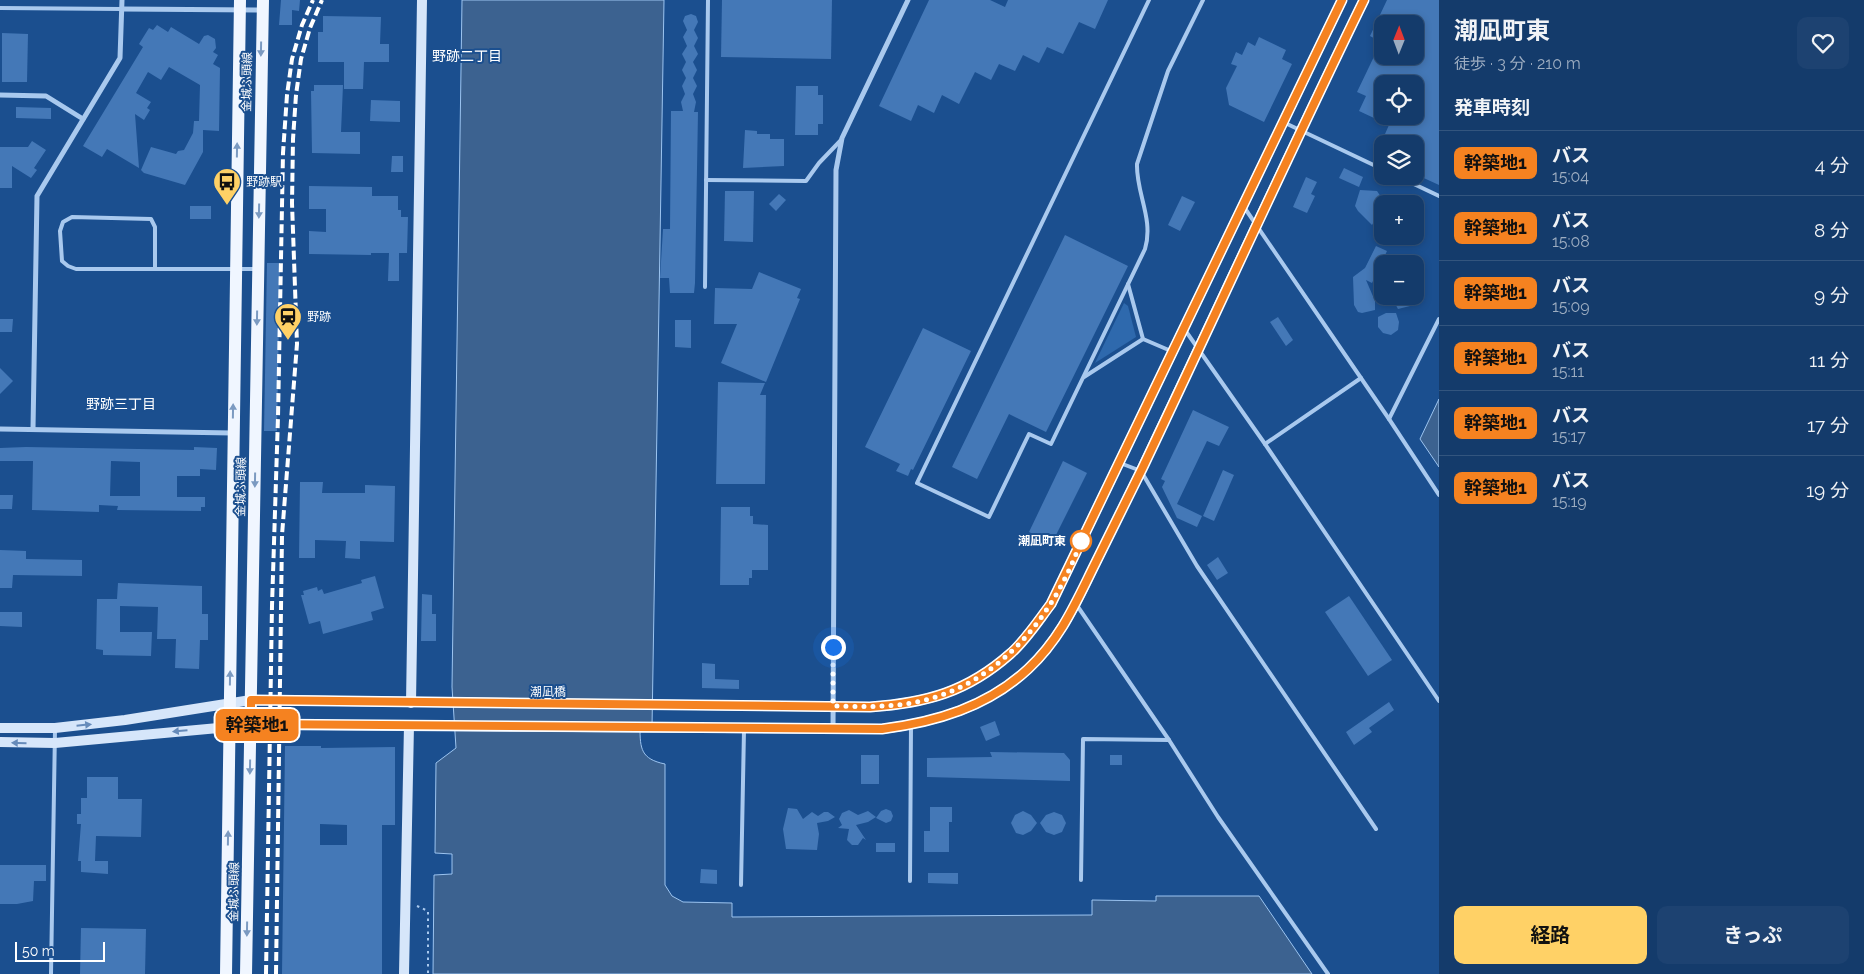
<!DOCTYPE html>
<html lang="ja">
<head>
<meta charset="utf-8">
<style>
	body { margin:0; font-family:Raleway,"Noto Sans JP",sans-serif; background:#1d4271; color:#f1f3f6; height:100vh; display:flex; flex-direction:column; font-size:19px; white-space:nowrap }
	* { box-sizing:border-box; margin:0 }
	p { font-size:16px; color:#9dadc1 }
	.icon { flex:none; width:28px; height:28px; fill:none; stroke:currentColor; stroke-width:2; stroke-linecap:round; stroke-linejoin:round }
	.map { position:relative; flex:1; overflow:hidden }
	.side { display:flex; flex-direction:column; background:#143b6b; width:425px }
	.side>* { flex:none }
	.badge { padding:0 10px; border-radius:8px; font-size:18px; line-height:32px }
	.needle { width:32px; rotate:1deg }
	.controls { position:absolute; left:1374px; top:15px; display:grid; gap:10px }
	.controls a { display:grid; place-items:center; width:50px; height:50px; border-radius:10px; background:#143b6b; box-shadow:0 2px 8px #0003,0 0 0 1px #33557e; font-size:25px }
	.scale { position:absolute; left:15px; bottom:12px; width:90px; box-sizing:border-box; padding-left:5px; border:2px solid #fff; border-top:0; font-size:14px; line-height:18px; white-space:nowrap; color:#fff; -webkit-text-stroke:4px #1b4f8f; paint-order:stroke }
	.you { position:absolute; width:25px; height:25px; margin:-12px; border:4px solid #fff; border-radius:50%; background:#1a73e8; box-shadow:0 0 0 8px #1a73e833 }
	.map>.badge { position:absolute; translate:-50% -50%; box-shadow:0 0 0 2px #fff }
	h2 { padding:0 15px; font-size:19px; line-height:45px }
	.round { display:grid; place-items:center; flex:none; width:52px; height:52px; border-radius:10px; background:#1d4271 }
	.overview { display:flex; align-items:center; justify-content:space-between; height:85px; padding:0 15px }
	h1 { font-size:24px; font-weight:700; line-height:38px }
	.cta { display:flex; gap:10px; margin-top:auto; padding:10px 15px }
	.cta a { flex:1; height:58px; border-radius:10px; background:#ffd166; color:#111; font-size:20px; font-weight:700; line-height:58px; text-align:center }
	.cta a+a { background:#1d4271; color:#f1f3f6 }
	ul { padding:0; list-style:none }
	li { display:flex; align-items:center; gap:15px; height:65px; padding:0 15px; border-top:1px solid #33557e }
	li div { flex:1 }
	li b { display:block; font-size:19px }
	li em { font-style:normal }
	li .badge { min-width:55px; font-weight:700; text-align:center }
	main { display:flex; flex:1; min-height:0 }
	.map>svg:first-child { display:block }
	.green { fill:#2e69ad }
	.water { fill:#3c6290; stroke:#9cc4f0 }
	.building { fill:#4478b7; fill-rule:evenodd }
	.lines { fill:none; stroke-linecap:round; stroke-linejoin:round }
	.path { stroke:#a9c9ee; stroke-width:2; stroke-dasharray:2.5 4; stroke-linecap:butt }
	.lane { stroke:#a9c9ee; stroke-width:4 }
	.street { stroke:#a9c9ee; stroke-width:5 }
	.secondary { stroke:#d6e6fa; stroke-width:10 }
	.primary { stroke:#f0f6ff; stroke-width:12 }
	.rail { stroke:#fff; stroke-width:4; stroke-dasharray:9 4; stroke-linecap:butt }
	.oneway { fill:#7b9ac1 }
	.oneway2 { fill:#668bba }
	.line-casing { stroke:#fff; stroke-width:11 }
	.line { stroke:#f58220; stroke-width:8 }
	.walk { stroke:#fff; stroke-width:5; stroke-dasharray:0 9 }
	.stop-dot { fill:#fff; stroke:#f58220; stroke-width:2.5 }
	.labels { text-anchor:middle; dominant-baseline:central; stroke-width:4; stroke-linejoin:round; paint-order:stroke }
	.street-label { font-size:12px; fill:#fff; stroke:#1b4f8f }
	.poi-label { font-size:12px; fill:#fff; stroke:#1b4f8f; text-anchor:start }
	.stop-label { font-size:12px; font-weight:bold; fill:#fff; stroke:#1b4f8f; text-anchor:end }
	.neighbourhood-label { font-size:14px; fill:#fff; stroke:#1b4f8f }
</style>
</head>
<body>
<main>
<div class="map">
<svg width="1439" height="974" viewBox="0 0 1439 974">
	<rect width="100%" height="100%" fill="#1b4f8f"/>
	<polygon class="green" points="1124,303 1128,306 1136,337 1095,363"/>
	<g class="water">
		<path d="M462,0H664L652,727H640C640,749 641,759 665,764V885L672,896L683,902L732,903V917L1092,915V900L1156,901V896H1259L1312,974H433L434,875L452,874V854L435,853L436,763L456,748L452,687Z"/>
		<polygon points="1439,399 1439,467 1420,439"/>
	</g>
	<g class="building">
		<polygon points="281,0 300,0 299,11 292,10 292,25 279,25"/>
		<polygon points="722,0 832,0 831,59 721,57"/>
		<polygon points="929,0 990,0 1005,7 1008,0 1108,0 1095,29 1079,22 1063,54 1047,47 1039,63 1023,55 1015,71 999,64 991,80 975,72 959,104 942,95 934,113 918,105 911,121 879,106"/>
		<path d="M1387,0H1439V185L1415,174V144H1406L1385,134L1389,125L1359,111L1366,96L1357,92L1381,42L1370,36ZM1382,24H1415V56H1382ZM1382,84H1415V116H1382Z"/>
		<polygon points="691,14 696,16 698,22 694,30 698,38 694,46 698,54 693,62 697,70 693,78 697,86 693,94 696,102 694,112 698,112 695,283 694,293 670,293 669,278 660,278 663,229 670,229 671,111 683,111 681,102 685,94 682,86 686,78 682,70 686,62 682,54 687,46 683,37 687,30 683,21 685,16"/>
		<polygon points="323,16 381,17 380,44 389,44 389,62 364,62 363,89 344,89 344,62 318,62 318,32 323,32"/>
		<polygon points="157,25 168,32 171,27 199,44 204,36 208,35 215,39 216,48 213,52 218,55 213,64 220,68 219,131 203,130 203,152 185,185 144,173 141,170 151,147 176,154 178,151 184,150 193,133 194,121 199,121 200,85 169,67 161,80 148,72 136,93 151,102 147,108 150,110 144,120 135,114 139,168 107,149 102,157 83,146 143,47 139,44 149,28 153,30"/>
		<polygon points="2,33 28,34 27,82 2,82"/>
		<polygon points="1259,37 1286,50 1282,59 1292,64 1264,122 1229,105 1226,88 1237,66 1231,64 1236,52 1242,55 1248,42 1255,46"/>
		<polygon points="314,85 343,85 341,132 360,132 360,154 312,153 311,91 314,91"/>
		<polygon points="796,86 818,86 818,95 823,95 823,124 818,124 818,135 795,135"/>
		<polygon points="371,100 400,101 400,122 370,121"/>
		<polygon points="16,107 51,108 51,119 16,118"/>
		<polygon points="745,130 757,131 757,134 770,134 770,139 784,139 784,166 743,168"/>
		<polygon points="32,141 46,150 34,168 37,170 31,178 12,166 12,188 0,188 0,147 28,147"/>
		<polygon points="392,156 403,156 403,172 391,172"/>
		<polygon points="1344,168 1363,177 1359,187 1339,178"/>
		<polygon points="1306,177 1317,182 1311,194 1315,196 1307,213 1293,207"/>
		<polygon points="309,186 372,187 372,196 398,196 398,210 401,210 401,217 408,217 407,253 399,253 399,281 388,281 389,253 371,253 371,255 309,254 309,231 326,232 326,209 309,209"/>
		<polygon points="1360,190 1377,191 1383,200 1381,211 1372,225 1358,211 1355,206"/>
		<polygon points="725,191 754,191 753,242 724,241"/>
		<polygon points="779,194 786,200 776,211 769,204"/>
		<polygon points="1182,196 1195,202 1180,231 1168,225"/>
		<rect x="190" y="206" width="21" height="13"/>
		<polygon points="1065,235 1128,266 1046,432 1009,414 977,479 952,467"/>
		<polygon points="1376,246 1387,251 1372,283 1366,280 1375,301 1375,310 1362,313 1358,312 1354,305 1353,277 1365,268"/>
		<polygon points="267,263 280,263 277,431 264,431"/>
		<polygon points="759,272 801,289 797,298 800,299 766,382 721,363 737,324 714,324 715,288 752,289"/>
		<polygon points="1391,296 1415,296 1410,306 1398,309"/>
		<polygon points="1386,313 1396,313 1399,322 1398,330 1391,335 1383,333 1378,327 1378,317"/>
		<polygon points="1278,317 1293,340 1286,346 1270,322"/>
		<polygon points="0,319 13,319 12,332 0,332"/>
		<polygon points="675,320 691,320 691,348 675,347"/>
		<polygon points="923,328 971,351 913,470 911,469 908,476 896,471 900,464 865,447"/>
		<polygon points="0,368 13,381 0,394"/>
		<polygon points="718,382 765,383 760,395 766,395 765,484 716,484"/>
		<polygon points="1193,410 1229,427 1219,446 1207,441 1177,504 1202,516 1197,527 1177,518 1162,487 1165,481 1161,479"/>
		<path d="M26,447L194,450V447L217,448L216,470L200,469V476H177V497H205V507H201V511L117,510L118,506L99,505V512L32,510L33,461H0V448ZM111,461L140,462V496H110Z"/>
		<polygon points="1063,461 1087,473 1052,543 1029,532"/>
		<polygon points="1223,470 1234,475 1214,521 1203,516"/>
		<polygon points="300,482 323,482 322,493 365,493 365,485 395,486 394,542 360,541 360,559 345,558 346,541 315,540 315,558 299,558"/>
		<polygon points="0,495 13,495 12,509 0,509"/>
		<polygon points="721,507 750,507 750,516 753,516 753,524 768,525 768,570 752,570 752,578 749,578 749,585 720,585"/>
		<polygon points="0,550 26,551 26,559 82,560 82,576 13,575 12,588 0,588"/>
		<polygon points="1218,557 1228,573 1217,580 1207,565"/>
		<polygon points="375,576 384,608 371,612 373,620 323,634 320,621 309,624 301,595 304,595 303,591 317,587 318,591 322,589 324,594 362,583 361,580"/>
		<polygon points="118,583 202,586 202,614 208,614 208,640 200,640 199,669 175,668 176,639 157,639 158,607 120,606 120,632 152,632 151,656 103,655 103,650 96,649 97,599 117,599"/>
		<polygon points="422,594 432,595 432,614 436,614 436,641 421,641"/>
		<polygon points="1349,596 1392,660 1368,676 1325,612"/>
		<polygon points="0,612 22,612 22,627 0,626"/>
		<polygon points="702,663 715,664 715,679 739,680 739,689 702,688"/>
		<polygon points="1389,702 1394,710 1369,728 1372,732 1354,745 1346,732"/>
		<polygon points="995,721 1000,735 986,741 980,727"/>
		<path d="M285,746H321V748L395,747V825H382V974H282ZM320,824L347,825V845H320Z"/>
		<polygon points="990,752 1064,753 1070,760 1070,781 927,777 927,758 992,757"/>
		<rect x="861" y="755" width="18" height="29"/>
		<rect x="1110" y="755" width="12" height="10"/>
		<polygon points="87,777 118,777 118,799 142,799 141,837 96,836 95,861 108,861 108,874 81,872 81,861 78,861 81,824 77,824 77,814 81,814 81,798 87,798"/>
		<polygon points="930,807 952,807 952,822 949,822 949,852 924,852 924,831 930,831"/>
		<polygon points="788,808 797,809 803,819 812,812 818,816 824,812 828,812 835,817 828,821 817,823 819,834 817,850 786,849 783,829"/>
		<polygon points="886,809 891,811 893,816 891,821 886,823 876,818 881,811"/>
		<polygon points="849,810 858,815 868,811 876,817 868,822 856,825 866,840 863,838 858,845 852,845 847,840 849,829 838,828 842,825 839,819 842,813"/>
		<polygon points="1023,811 1031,815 1037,823 1031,831 1023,835 1016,833 1011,823 1015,815"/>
		<polygon points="1054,812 1062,815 1066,823 1062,832 1054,835 1046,832 1040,823 1046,815"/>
		<rect x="876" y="843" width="19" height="9"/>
		<polygon points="0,865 46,865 46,881 34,881 33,901 17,904 0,904"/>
		<polygon points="701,869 717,870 717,884 700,883"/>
		<polygon points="928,873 958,873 958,884 928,883"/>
		<polygon points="81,928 146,929 145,974 80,974"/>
	</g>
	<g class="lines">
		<polyline class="path" points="417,906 428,911 428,974"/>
		<g class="lane">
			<path d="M1149,0L917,483L989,517L1029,434L1051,444L1145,249C1154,219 1136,193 1137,164L1168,71L1203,0"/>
			<polyline points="0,8 122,9"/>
			<polyline points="1283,122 1382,169"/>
			<polyline points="1397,176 1439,196"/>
			<polyline points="706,180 806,181 819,163 842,139"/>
			<polyline points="1244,207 1389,419 1439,495"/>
			<polyline points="155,269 155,227 151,219 72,217 63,222 60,231 62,261 68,266 76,269 257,269"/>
			<polyline points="1128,284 1143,339 1171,351"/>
			<polyline points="705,287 708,0"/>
			<polyline points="1185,330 1265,444 1439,701"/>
			<polyline points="1084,377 1143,339"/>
			<polyline points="1389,419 1439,319"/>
			<polyline points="1265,444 1361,378"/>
			<polyline points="1120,463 1141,471 1197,566 1376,829"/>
			<polyline points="1076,604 1169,740 1218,817 1328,974"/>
			<polyline points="1081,880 1083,739 1169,740"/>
			<polyline points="910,881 911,726"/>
			<polyline points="741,885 744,730"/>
			<polyline points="51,974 55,730"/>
		</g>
		<g class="street">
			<polyline points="122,9 262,10"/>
			<polyline points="0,95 46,96 83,119"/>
			<polyline points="0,429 232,433"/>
			<polyline points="33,429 37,196 120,58 122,0"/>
			<polyline points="833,729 836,170 842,138 908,0"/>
		</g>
		<g class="secondary">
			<polyline points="411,703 422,0"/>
			<path d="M0,728H55L125,720L251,700L870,707C926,703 967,692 1010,654C1026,640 1038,621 1051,604L1342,0"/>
			<path d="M0,742L55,743L251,725L882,729C936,722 987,707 1028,669C1062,637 1078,599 1098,558C1116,521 1135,484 1152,447C1223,298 1291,148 1364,0"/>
			<polyline points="404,974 409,725"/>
		</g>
		<g class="primary">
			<polyline points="226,974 240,0"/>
			<polyline points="246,974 263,0"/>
		</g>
		<g class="rail">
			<polyline points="266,974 272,606 278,417 283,153 287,95 292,59 302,25 313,0"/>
			<polyline points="276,974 282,535 297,344 292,203 293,139 296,95 301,59 310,28 322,0"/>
		</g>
	</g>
	<defs><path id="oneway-solid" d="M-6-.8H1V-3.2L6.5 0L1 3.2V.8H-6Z" transform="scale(1.25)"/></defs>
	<g class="oneway">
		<use href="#oneway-solid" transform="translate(261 49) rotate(91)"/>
		<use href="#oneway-solid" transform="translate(237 150) rotate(-89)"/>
		<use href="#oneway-solid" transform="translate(259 211) rotate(91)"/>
		<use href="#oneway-solid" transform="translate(257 318) rotate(91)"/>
		<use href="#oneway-solid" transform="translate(233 411) rotate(-89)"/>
		<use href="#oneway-solid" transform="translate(255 480) rotate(91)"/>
		<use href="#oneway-solid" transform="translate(230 678) rotate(-89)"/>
		<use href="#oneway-solid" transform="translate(250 767) rotate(91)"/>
		<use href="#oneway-solid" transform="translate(228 838) rotate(-89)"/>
		<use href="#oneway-solid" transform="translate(247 929) rotate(91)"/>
	</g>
	<g class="oneway2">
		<use href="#oneway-solid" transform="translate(84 725) rotate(-6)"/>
		<use href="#oneway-solid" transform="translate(180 731) rotate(175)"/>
		<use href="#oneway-solid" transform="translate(19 743) rotate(-179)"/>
	</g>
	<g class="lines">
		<defs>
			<path id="line" d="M1342,0L1051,604C1038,621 1026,640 1010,654C967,692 926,703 870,707L251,700V724L882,729C936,722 987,707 1028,669C1062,637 1076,602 1096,562C1112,530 1127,499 1143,467C1217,312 1288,155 1364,0"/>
		</defs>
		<use href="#line" class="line-casing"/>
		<use href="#line" class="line"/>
		<path class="walk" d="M833,647V706C868,707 905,708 939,696C1009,672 1057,609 1081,541"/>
	</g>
	<defs>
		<symbol id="bus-pin" viewBox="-11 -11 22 30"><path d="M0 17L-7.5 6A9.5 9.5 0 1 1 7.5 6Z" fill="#ffd166" stroke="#1b4f8f"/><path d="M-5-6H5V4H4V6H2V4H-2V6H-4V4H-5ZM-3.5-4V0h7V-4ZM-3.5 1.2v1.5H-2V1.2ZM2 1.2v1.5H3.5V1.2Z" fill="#111"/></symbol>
		<symbol id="station-pin" viewBox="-11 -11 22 30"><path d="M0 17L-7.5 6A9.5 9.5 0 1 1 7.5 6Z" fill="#ffd166" stroke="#1b4f8f"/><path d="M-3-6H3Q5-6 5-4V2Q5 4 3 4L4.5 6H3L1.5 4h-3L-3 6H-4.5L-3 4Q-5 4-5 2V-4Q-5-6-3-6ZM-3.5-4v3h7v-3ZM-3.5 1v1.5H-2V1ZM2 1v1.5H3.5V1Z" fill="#111"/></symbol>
	</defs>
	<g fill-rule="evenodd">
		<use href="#bus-pin" x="211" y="166" width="32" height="43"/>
		<use href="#station-pin" x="272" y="301" width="32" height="43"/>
	</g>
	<circle class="stop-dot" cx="1081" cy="541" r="10"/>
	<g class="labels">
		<g class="street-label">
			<text transform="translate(247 82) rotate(-89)">金城ふ頭線</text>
			<text transform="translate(241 487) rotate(-89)">金城ふ頭線</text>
			<text x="548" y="692">潮凪橋</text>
			<text transform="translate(234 892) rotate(-89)">金城ふ頭線</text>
		</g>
		<g class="poi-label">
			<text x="246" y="182">野跡駅</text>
			<text x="307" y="317">野跡</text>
		</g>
		<g class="stop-label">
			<text x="1066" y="541">潮凪町東</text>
		</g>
		<g class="neighbourhood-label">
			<text x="467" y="56">野跡二丁目</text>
			<text x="121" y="404">野跡三丁目</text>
		</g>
	</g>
</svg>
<div class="controls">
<a><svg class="needle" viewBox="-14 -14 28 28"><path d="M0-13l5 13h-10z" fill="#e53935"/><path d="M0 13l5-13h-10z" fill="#9dadc1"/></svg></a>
<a><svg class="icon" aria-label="locate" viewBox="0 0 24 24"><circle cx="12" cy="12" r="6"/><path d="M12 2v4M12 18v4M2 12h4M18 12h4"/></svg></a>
<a><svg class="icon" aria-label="layers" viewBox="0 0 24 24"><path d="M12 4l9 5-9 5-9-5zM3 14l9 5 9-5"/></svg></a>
<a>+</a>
<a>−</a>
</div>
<div class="scale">50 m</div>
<div class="you" style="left:833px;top:647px"></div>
<b class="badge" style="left:257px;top:725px;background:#f58220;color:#111">幹築地1</b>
</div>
<section class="side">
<div class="overview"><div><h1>潮凪町東</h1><p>徒歩 · 3 分 · 210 m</p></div><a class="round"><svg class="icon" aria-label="heart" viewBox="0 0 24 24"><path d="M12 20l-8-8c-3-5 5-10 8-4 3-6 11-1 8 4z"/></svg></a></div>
<h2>発車時刻</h2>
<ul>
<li><span class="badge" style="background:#f58220;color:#111">幹築地1</span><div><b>バス</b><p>15:04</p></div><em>4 分</em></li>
<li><span class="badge" style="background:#f58220;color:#111">幹築地1</span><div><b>バス</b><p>15:08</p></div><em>8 分</em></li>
<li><span class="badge" style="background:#f58220;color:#111">幹築地1</span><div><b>バス</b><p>15:09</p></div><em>9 分</em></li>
<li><span class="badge" style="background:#f58220;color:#111">幹築地1</span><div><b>バス</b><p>15:11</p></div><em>11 分</em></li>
<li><span class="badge" style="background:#f58220;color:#111">幹築地1</span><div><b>バス</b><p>15:17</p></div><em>17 分</em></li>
<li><span class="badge" style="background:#f58220;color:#111">幹築地1</span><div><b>バス</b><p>15:19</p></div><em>19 分</em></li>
</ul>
<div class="cta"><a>経路</a><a>きっぷ</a></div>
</section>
</main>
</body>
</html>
